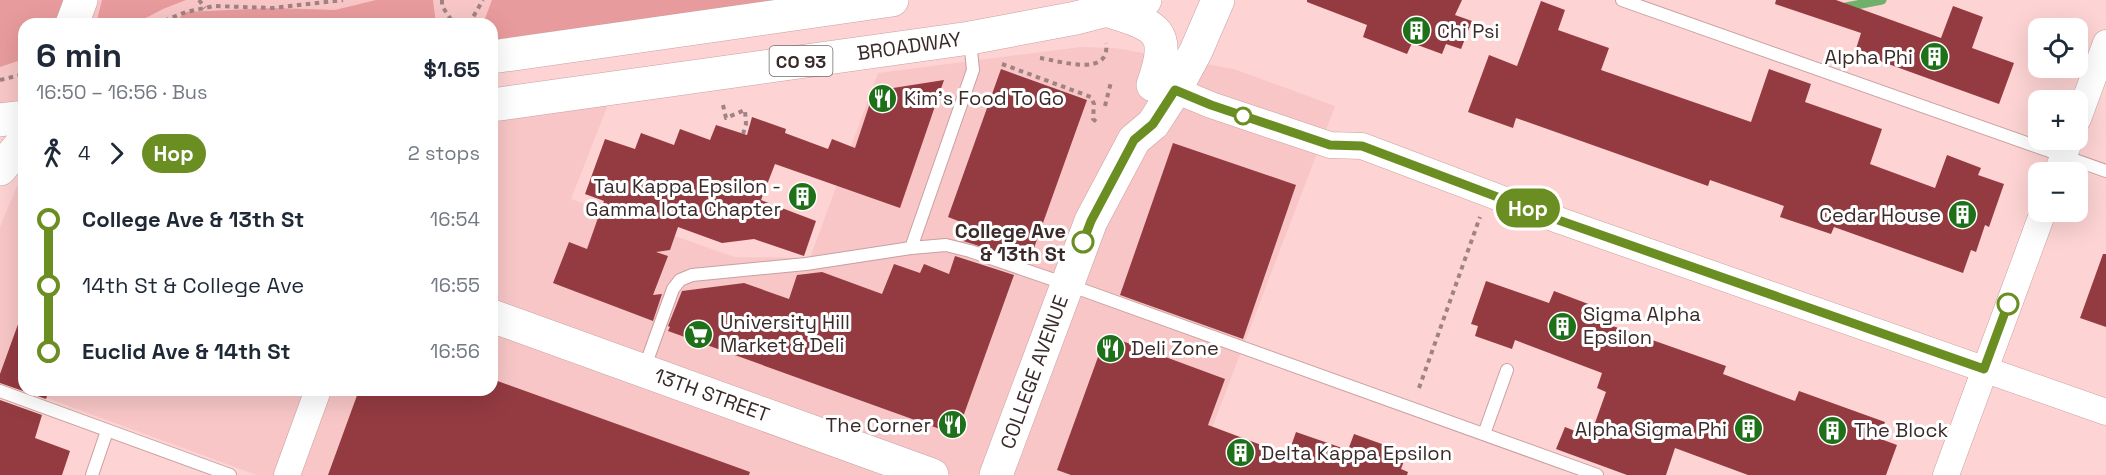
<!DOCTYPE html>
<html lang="en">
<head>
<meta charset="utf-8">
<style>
	body { margin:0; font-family:"Space Grotesk",sans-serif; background:#f2f2f3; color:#1f2937; height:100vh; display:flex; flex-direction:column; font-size:22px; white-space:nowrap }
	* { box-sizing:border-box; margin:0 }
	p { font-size:20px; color:#747a83 }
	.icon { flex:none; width:33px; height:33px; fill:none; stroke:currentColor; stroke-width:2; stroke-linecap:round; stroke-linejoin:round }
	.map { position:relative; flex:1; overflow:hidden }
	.details { position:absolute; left:18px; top:18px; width:480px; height:378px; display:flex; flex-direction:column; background:#fff; border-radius:18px; box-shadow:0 6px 24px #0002 }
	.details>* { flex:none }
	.badge { padding:0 12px; border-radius:20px; font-size:21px; line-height:39px }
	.buttons { position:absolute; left:2028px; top:18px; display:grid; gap:12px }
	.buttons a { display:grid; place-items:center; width:60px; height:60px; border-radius:12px; background:#fff; box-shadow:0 6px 24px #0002; font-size:30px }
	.map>.badge { position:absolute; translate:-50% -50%; box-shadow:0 0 0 3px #fff }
	.legs { display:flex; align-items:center; gap:9px; height:66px; padding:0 18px; font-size:20px }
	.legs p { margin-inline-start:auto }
	.summary { display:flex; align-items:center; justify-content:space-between; height:102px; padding:0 18px }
	h1 { font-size:33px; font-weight:700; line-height:45px }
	ul { padding:0 18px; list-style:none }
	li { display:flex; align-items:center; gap:21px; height:66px; font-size:22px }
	li i { display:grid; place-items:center; width:9px; height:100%; margin:0 8px; background:currentColor }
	li i::after { content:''; width:15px; height:15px; margin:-8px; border:4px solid; border-radius:50%; background:#fff }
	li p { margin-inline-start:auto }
	li:first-child i { background:linear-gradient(#0000 50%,currentColor 0) }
	li:last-child i { background:linear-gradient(currentColor 50%,#0000 0) }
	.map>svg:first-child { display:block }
	.built { fill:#f8c6c6 }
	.green { fill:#e89b9c }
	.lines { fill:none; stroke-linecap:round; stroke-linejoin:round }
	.stream { stroke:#70b06a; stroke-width:9 }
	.building { fill:#933b41 }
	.lane-casing { stroke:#c9a0a0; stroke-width:14 }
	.street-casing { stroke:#c9a0a0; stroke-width:27 }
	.secondary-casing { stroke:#c9a0a0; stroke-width:34 }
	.primary-casing { stroke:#c9a0a0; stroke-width:34 }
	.path { stroke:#9f8282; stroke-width:4; stroke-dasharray:4.5 4.5; stroke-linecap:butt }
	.lane { stroke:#fff; stroke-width:12 }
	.street { stroke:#fff; stroke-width:26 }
	.secondary { stroke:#fff; stroke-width:33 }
	.primary { stroke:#fff; stroke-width:33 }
	.line-1-casing { stroke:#fff; stroke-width:14 }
	.line-1 { stroke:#6b8e23; stroke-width:9 }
	.stop-1-dot { fill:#fff; stroke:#6b8e23; stroke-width:3 }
	.labels { text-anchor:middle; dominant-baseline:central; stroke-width:6; stroke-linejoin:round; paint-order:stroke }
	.shield { fill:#fff; stroke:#756a6a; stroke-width:1.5 }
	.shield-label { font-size:18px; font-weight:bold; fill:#3a2a2a }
	.poi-label { font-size:20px; fill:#3a2a2a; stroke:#fff; text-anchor:start }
	.street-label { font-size:20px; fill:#3a2a2a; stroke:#fff }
	.stop-label { font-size:20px; font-weight:bold; fill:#3a2a2a; stroke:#fff; text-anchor:end }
</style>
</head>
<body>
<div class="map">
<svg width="2106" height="475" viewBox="0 0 2106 475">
	<rect width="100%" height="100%" fill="#fdd3d3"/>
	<g class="built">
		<polygon points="0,0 781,0 492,40 492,24 24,24 24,103 0,106"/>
		<polygon points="1081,47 1115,48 1234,69 1335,106 1194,475 257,475 25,390 492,390 492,118 609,102 571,199 734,257 810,258 878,73"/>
		<polygon points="24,185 24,390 0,381 0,227 17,186"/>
	</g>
	<g class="green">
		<polygon points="0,0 64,0 56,24 24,24 24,59 0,67"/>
		<polygon points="102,0 186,0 163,9 134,24 96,24"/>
		<polygon points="376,0 433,0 436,24 172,24 186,12 273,8 335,10"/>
		<polygon points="492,0 781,0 492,40 492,24 483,24"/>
	</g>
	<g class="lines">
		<polyline class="stream" points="1846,7 1882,0"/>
	</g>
	<g class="building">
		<polygon points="1307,0 1462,0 1455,15 1472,21 1461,49 1446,44 1442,54 1412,43 1407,54 1363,37 1367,25 1307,2"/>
		<polygon points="1776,0 1836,0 1941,38 1953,6 1983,17 1972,48 2014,63 1999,104 1855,52 1861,33 1775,4"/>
		<polygon points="1541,1 1565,10 1558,30 1609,48 1601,70 1751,122 1769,69 1811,84 1805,102 1882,129 1870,164 1935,188 1947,155 1981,168 1978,175 2004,184 1989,227 1985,225 1976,252 1971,250 1963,273 1834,227 1831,234 1780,217 1784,206 1710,180 1708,186 1516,118 1513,128 1468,112 1489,55 1517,66"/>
		<polygon points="1001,69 1087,100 1034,248 1025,245 1020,259 960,240 966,224 948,217"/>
		<polygon points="944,80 900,208 775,164 761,200 816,221 804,256 754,239 722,243 678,227 670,250 656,252 668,256 653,295 662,294 653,321 553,283 569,242 587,249 604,201 585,194 605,139 635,149 641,133 674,145 680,129 710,140 716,125 747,135 752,117 786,129 785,133 828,149 832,139 855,148 874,91"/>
		<polygon points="1173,143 1296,185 1243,339 1120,295"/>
		<polygon points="2103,254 2106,254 2106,327 2080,318"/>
		<polygon points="955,256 1014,275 959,428 951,433 668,331 670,327 668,326 682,291 744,283 789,299 797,275 822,272 882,294 894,264 920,273 924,264 949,274"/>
		<polygon points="1486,281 1549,303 1554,291 1591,305 1587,317 1726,366 1723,374 1795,401 1799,391 1885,422 1878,438 1897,445 1886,475 1748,475 1675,448 1666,475 1627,475 1556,449 1565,427 1590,437 1606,392 1597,388 1602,373 1515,340 1512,349 1475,336 1478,326 1471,324"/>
		<polygon points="21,316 24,316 24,390 49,390 46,399 0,383 0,374"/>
		<polygon points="1106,335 1225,379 1208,425 1288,455 1296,432 1348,450 1354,434 1407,453 1401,469 1408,472 1407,475 1071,475 1057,470"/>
		<polygon points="492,379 750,472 749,475 328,475 359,390 492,390"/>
		<polygon points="0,400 42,415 35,438 70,451 62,475 0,475"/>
	</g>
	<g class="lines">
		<defs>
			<g id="lane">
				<polyline points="1622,0 2106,171"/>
				<polyline points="911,248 973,70 970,40"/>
				<polyline points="644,369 673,289 680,280 692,275 806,264 911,248 946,245 970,251 1066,284 1597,475"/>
				<polyline points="0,391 230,475"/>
				<polyline points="1484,434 1507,370"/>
				<polyline points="92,475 107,431"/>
			</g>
			<g id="street">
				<polyline points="1175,90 1211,105 1330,145 1362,146 1561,221 2106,412"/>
				<polyline points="2078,119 2106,43"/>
				<polyline points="2057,172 2070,140"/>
				<polyline points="287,475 318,390"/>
				<polyline points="1946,475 2043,212"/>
			</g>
			<g id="secondary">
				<polyline points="72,24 81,0"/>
				<polyline points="492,316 932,475"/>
				<polyline points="996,475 1091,221 1134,140 1153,124 1175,90 1196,51 1218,0"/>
			</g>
			<g id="primary">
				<path d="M1109,11C1158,26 1172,31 1153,85"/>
				<polyline points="492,57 892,0"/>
				<polyline points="492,105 970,38 1076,18 1145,0"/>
				<polyline points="0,120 24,117"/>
				<polyline points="0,169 24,141"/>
			</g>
		</defs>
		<use href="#lane" class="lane-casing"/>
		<use href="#street" class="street-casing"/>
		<use href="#secondary" class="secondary-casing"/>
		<use href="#primary" class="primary-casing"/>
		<g class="path">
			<polyline points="199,0 205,8"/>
			<polyline points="442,0 442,6 454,24"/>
			<polyline points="156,24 186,12 214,6 273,8 343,0"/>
			<polyline points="469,24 483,0"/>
			<path d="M1040,58C1060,61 1111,78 1106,43"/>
			<polyline points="1002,64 1091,97 1094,104 1093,119 1098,123"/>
			<polyline points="0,80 24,74"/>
			<polyline points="723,105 726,118 745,110 746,124 743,134"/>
			<polyline points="1105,106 1111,82"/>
			<polyline points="1419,388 1480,217"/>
		</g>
		<use href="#lane" class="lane"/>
		<use href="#street" class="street"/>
		<use href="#secondary" class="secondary"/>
		<use href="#primary" class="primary"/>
	</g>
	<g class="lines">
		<defs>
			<polyline id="line-1" points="1083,242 1091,221 1134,140 1153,124 1175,90 1211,105 1330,145 1362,146 1561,221 1984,369 2008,304"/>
		</defs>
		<use href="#line-1" class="line-1-casing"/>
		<use href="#line-1" class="line-1"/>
	</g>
	<defs>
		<symbol id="building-disc" viewBox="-11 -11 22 22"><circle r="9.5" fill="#1e7019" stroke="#fff"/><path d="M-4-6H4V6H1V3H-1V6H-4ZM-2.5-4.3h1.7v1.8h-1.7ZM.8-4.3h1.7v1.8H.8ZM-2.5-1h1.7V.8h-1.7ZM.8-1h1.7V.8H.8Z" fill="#fff"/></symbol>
		<symbol id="restaurant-disc" viewBox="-11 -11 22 22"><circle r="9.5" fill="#1e7019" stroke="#fff"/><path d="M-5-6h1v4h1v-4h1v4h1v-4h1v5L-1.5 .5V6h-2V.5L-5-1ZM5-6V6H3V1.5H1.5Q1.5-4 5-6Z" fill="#fff"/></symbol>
		<symbol id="supermarket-disc" viewBox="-11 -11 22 22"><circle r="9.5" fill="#1e7019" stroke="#fff"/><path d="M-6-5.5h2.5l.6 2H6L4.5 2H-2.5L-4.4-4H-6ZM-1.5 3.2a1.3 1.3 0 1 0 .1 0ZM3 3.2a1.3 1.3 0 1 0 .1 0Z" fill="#fff"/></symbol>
	</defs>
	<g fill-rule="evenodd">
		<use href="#building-disc" x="1400" y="14" width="33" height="33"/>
		<use href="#building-disc" x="1918" y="40" width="33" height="33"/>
		<use href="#restaurant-disc" x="866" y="82" width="33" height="33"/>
		<use href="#building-disc" x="786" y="180" width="33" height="33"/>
		<use href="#building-disc" x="1946" y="198" width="33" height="33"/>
		<use href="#building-disc" x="1546" y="310" width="33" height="33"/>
		<use href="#supermarket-disc" x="682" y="318" width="33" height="33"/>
		<use href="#restaurant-disc" x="1094" y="332" width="33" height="33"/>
		<use href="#restaurant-disc" x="936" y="408" width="33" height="33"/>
		<use href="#building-disc" x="1732" y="412" width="33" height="33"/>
		<use href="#building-disc" x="1816" y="414" width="33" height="33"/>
		<use href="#building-disc" x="1224" y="436" width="33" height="33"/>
	</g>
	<g class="stop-1-dot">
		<circle cx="1243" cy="116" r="8"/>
		<circle cx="1083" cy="242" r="10"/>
		<circle cx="2008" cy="304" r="10"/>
	</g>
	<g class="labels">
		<rect class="shield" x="769.5" y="46" width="63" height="30" rx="4.5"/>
		<g class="shield-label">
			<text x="801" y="61">CO 93</text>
		</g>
		<g class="poi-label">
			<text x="1437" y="31">Chi Psi</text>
			<text x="1913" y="57" text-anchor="end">Alpha Phi</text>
			<text x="904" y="98">Kim's Food To Go</text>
			<text x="781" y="186" text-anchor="end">Tau Kappa Epsilon -<tspan x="781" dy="23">Gamma Iota Chapter</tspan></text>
			<text x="1941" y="215" text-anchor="end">Cedar House</text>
			<text x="1583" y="314">Sigma Alpha<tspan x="1583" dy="23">Epsilon</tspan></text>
			<text x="720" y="322">University Hill<tspan x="720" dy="23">Market &amp; Deli</tspan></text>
			<text x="1131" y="348">Deli Zone</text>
			<text x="931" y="425" text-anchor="end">The Corner</text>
			<text x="1727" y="429" text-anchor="end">Alpha Sigma Phi</text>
			<text x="1854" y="430">The Block</text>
			<text x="1261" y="453">Delta Kappa Epsilon</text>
		</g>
		<g class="street-label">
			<text transform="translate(909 46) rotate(-8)">BROADWAY</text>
			<text transform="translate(1034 372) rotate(-70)">COLLEGE AVENUE</text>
			<text transform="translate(712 395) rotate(20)">13TH STREET</text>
		</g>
		<g class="stop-label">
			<text x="1066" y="231">College Ave<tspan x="1066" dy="23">&amp; 13th St</tspan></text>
		</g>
	</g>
</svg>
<div class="buttons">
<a><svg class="icon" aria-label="locate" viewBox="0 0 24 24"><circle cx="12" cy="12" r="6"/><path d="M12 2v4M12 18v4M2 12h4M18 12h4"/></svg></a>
<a>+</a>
<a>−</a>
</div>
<b class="badge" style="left:1528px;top:208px;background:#6b8e23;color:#fff">Hop</b>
<section class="details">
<div class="summary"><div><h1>6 min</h1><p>16:50 – 16:56 · Bus</p></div><b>$1.65</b></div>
<div class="legs"><svg class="icon" aria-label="walk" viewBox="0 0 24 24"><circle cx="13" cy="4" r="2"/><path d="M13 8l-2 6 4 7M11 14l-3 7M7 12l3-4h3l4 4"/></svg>4<svg class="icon" aria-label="forward" viewBox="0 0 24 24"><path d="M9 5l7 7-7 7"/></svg><b class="badge" style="background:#6b8e23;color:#fff">Hop</b><p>2 stops</p></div>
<ul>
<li><i style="color:#6b8e23"></i><b>College Ave &amp; 13th St</b><p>16:54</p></li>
<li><i style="color:#6b8e23"></i><span>14th St &amp; College Ave</span><p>16:55</p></li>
<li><i style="color:#6b8e23"></i><b>Euclid Ave &amp; 14th St</b><p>16:56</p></li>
</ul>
</section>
</div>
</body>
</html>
